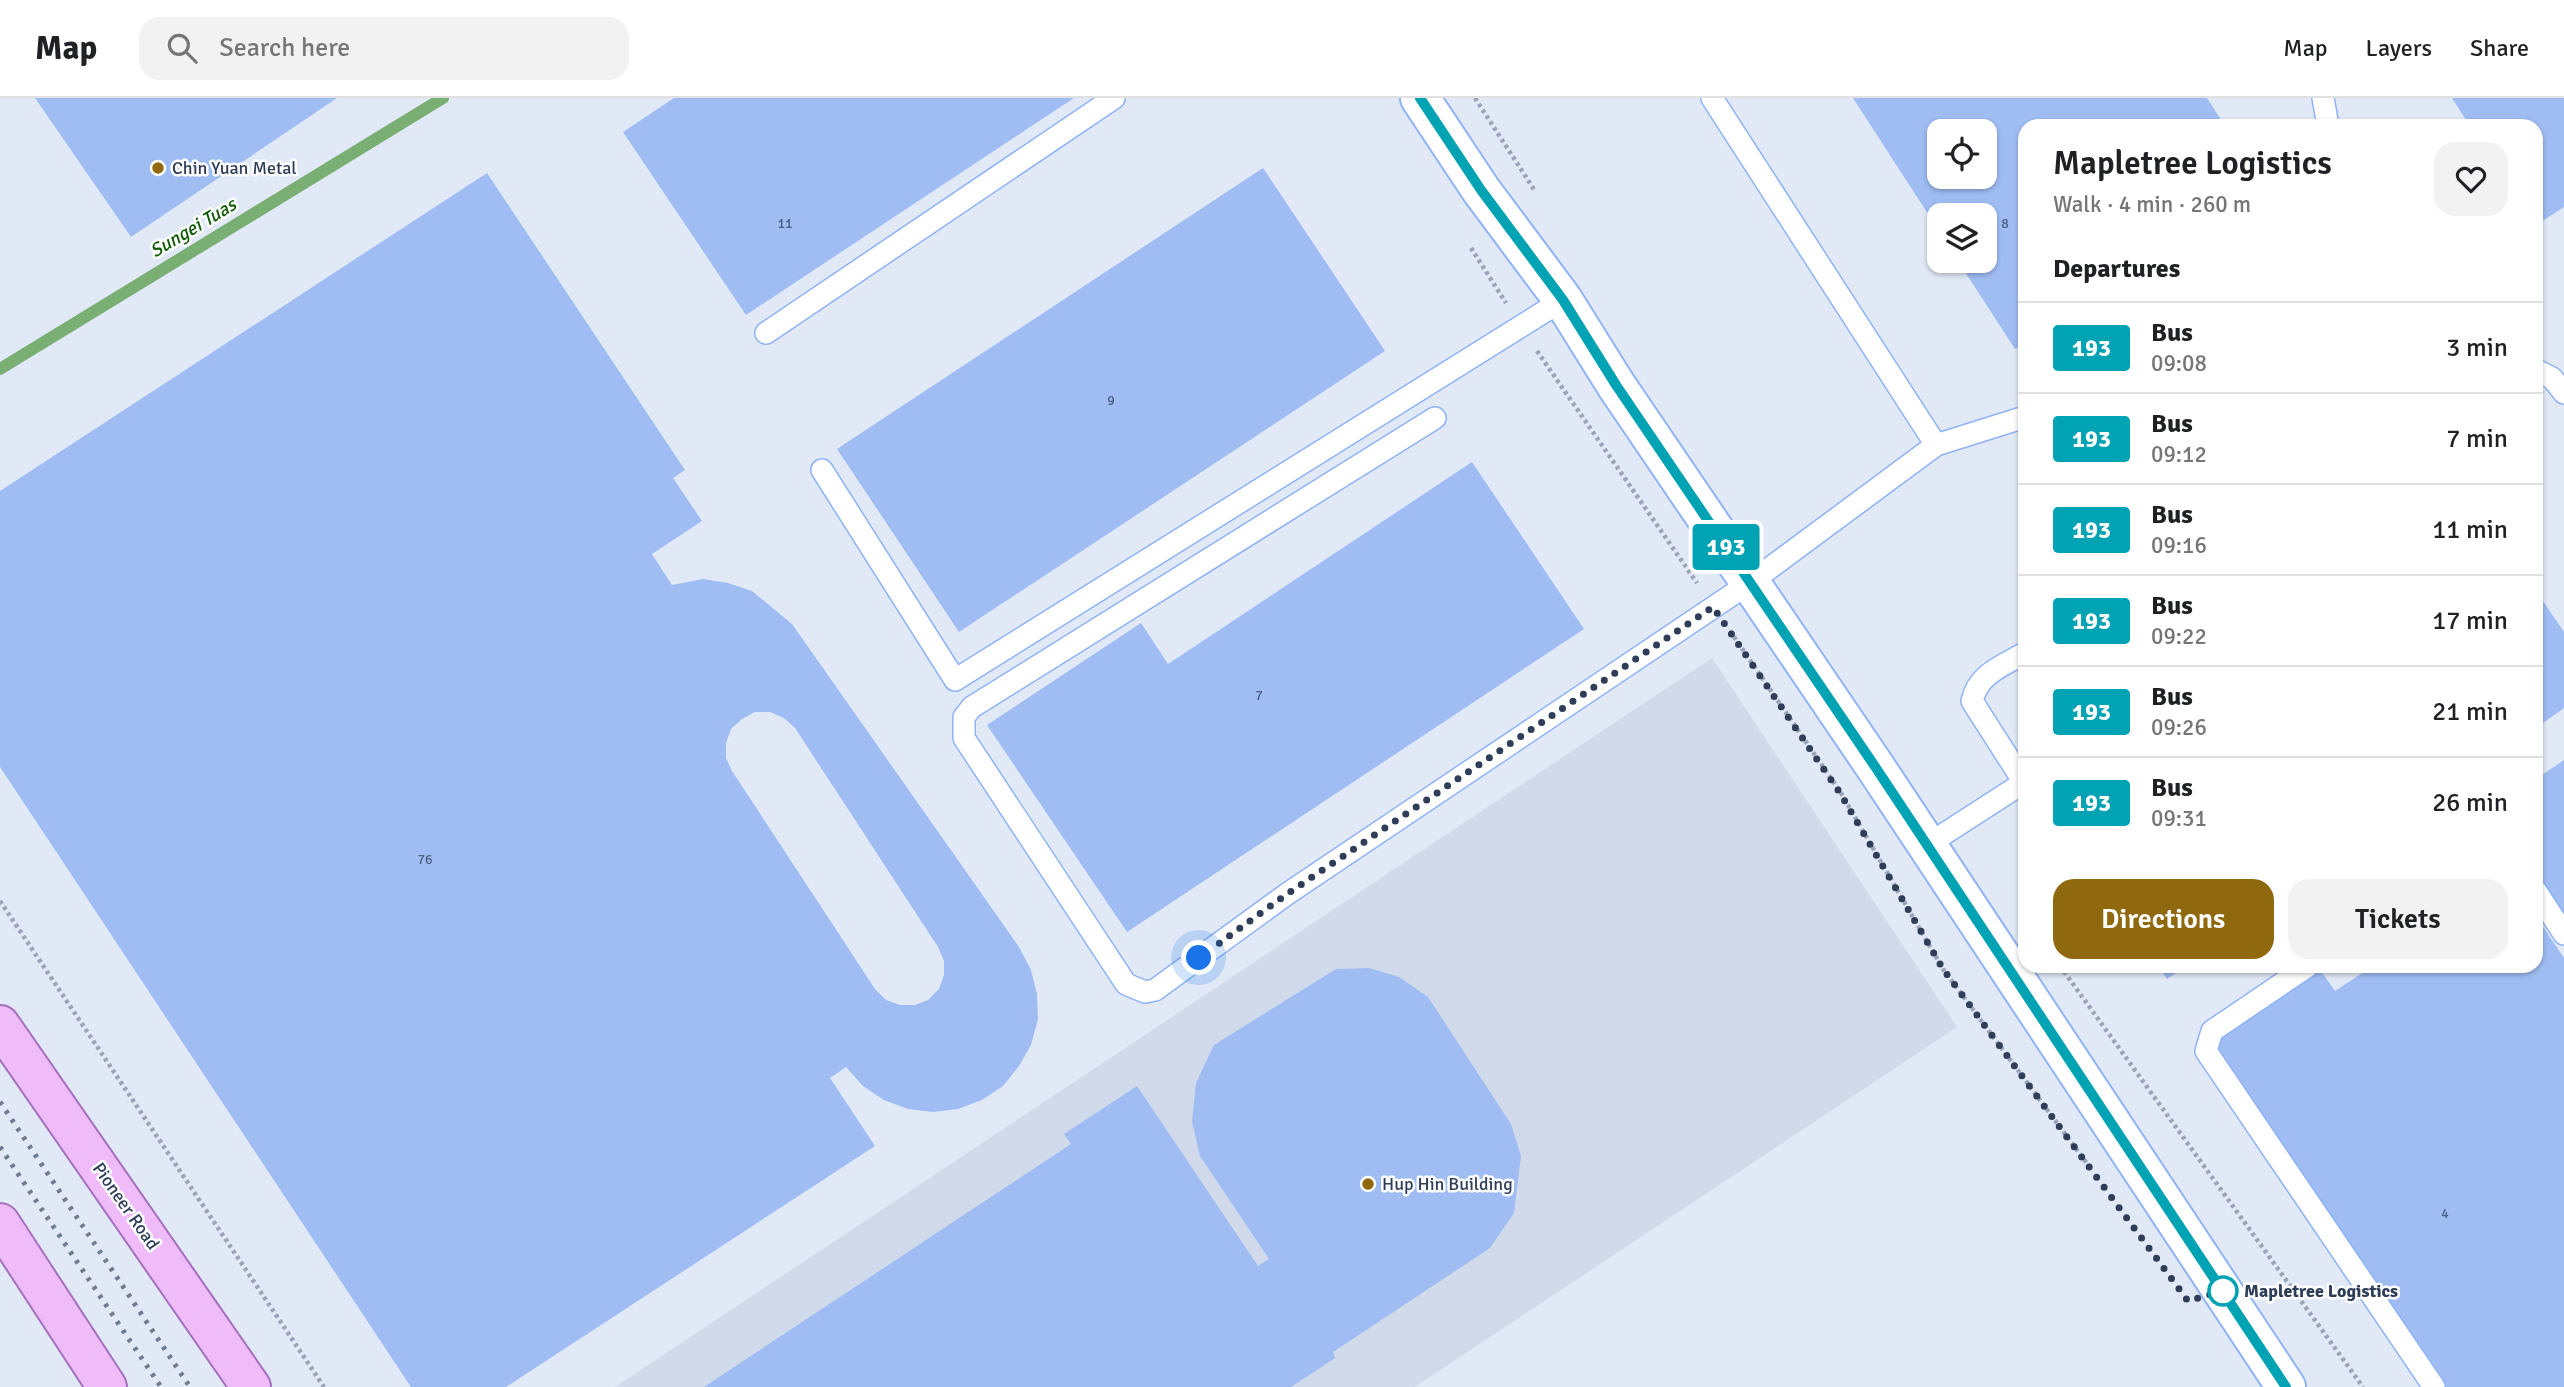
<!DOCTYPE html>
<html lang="en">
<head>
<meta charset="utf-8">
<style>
	body { margin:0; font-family:Signika,sans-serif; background:#f2f2f2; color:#202124; height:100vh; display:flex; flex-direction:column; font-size:26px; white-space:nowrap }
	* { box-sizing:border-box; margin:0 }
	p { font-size:23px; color:#757577 }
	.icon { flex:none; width:38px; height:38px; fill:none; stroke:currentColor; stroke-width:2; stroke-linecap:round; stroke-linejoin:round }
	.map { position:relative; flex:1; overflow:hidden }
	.side { position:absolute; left:2018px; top:21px; width:525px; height:854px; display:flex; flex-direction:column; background:#fff; border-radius:21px; box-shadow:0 2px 5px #0004 }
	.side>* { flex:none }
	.badge { padding:0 14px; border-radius:5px; font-size:24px; line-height:46px }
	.fabs { position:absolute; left:1927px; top:21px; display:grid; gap:14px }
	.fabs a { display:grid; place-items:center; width:70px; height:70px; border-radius:14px; background:#fff; box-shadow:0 2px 5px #0004; font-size:35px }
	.you { position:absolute; width:35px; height:35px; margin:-18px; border:5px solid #fff; border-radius:50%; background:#1a73e8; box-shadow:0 0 0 10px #1a73e833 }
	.map>.badge { position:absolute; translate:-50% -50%; box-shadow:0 0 0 4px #fff }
	h2 { padding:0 35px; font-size:26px; line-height:63px }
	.round { display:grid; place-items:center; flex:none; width:74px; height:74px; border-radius:21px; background:#f2f2f2 }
	.headline { display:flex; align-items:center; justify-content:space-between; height:119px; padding:0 35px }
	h1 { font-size:33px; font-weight:600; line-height:52px }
	.primary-button { display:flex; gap:14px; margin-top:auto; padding:14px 35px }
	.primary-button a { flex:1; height:80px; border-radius:21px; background:#90690f; color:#fff; font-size:28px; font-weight:600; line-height:80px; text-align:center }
	.primary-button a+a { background:#f2f2f2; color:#202124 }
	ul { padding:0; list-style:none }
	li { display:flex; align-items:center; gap:21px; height:91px; padding:0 35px; border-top:2px solid #e0e0e0 }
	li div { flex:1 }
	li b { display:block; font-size:26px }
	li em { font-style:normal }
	li .badge { min-width:77px; font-weight:700; text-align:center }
	header { display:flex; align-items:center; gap:42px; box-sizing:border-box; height:98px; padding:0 35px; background:#fff; border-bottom:2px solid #e0e0e0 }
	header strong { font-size:33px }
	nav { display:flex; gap:38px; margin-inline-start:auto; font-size:24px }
	.search { width:490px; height:63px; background:#f2f2f2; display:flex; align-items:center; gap:18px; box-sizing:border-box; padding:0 24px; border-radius:21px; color:#757577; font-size:26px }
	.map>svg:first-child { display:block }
	.built { fill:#d1daea }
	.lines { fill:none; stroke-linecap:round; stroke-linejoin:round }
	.stream { stroke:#79af72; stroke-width:12 }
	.building { fill:#9fbdf3; fill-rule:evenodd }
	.lane-casing { stroke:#8fb3f5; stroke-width:24 }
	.street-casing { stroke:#8fb3f5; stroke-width:42 }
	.primary-casing { stroke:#a571bd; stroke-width:42 }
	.path { stroke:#9aa4b8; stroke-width:4.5; stroke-dasharray:3.5 3.5; stroke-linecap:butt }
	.lane { stroke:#fff; stroke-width:21 }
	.street { stroke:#fff; stroke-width:38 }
	.primary { stroke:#efbbf8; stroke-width:38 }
	.rail { stroke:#6f7b92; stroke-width:5; stroke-dasharray:3.5 7; stroke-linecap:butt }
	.line-casing { stroke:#fff; stroke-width:16 }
	.line { stroke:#00a3b4; stroke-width:10 }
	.walk { stroke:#2e3d58; stroke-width:7; stroke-dasharray:0 12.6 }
	.poi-dot { fill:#90690f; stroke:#fff; stroke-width:2.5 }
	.stop-dot { fill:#fff; stroke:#00a3b4; stroke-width:3.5 }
	.labels { text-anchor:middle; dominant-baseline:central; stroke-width:5; stroke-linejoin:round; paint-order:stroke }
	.number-label { font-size:14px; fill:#4a5d7f }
	.poi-label { font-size:18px; fill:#2e3d58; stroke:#fff; text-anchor:start }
	.street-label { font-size:18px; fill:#2e3d58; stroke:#fff }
	.stop-label { font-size:18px; font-weight:bold; fill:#2e3d58; stroke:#fff; text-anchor:start }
	.water-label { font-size:19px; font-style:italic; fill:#0c5b04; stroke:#fff }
</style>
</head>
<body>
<header>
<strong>Map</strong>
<div class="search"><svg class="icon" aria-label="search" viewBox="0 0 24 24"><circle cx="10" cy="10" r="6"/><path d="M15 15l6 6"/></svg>Search here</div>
<nav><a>Map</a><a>Layers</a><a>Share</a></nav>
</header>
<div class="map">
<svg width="2564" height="1289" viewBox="0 0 2564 1289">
	<rect width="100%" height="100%" fill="#e1e9f7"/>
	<polygon class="built" points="1712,560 1957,929 1415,1289 615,1289"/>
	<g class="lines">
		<polyline class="stream" points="0,271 443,0"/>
	</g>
	<g class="building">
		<polygon points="35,0 337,0 131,139"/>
		<polygon points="674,0 1074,0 746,217 623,34"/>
		<path d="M1853,0H2207L2225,28H2025V245L2015,251L1958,163H1984V117H1939V133ZM1939,33H1984V79H1939Z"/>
		<polygon points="2452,0 2564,0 2564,109 2536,127 2536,28 2470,28"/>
		<polygon points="1263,70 1385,253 959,534 837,351"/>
		<path d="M487,75L685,372L673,380L702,423L652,456L672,487L703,481L728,485L752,493L792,526L1019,849L1031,872L1037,896L1038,921L1031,947L1019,968L1003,988L982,1002L958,1011L933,1014L908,1011L884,1002L863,988L846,969L830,980L875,1048L506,1289H411L0,669V393ZM755,614H770L784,620L795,630L938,849L944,863V877L939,891L928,902L915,907H900L886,902L875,891L732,673L726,660V645L731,631L742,621Z"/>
		<polygon points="1472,364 1584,531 1127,834 987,627 1141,525 1168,566"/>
		<polygon points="2536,493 2564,534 2564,610 2536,630"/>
		<polygon points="2564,662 2564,829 2536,787 2536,681"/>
		<polygon points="2536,818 2564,860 2564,1289 2443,1289 2210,940 2318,869 2335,893 2373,868 2536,868"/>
		<polygon points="2158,868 2187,868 2167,881"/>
		<polygon points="1369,870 1399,879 1428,899 1511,1026 1521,1058 1514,1115 1490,1150 1333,1254 1335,1260 1291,1289 704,1289 1071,1046 1064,1036 1137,988 1258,1168 1269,1161 1200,1058 1192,1024 1196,985 1214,947 1336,871"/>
	</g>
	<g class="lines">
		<defs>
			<g id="lane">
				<polyline points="1712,0 1936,347"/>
				<polyline points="2323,0 2328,28"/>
				<polyline points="766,235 1114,0"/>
				<polyline points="2536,272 2552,280 2564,295"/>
				<polyline points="1435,320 972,609 964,619 964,640 1126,886 1145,894 1155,892 1287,796 1751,484 1936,347 2025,319"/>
				<polyline points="822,372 955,582 1563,202"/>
				<path d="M2025,555C2002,568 1978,576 1972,603L2025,686"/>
				<polyline points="1927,747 2023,685"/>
				<polyline points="2536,793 2564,836"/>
				<polyline points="2308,868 2212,933 2206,953 2434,1289"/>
			</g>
			<polyline id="street" points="1420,0 1481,92 1563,202 1616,287 1876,670 2286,1289"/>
			<g id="primary">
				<polyline points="0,927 251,1289"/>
				<polyline points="0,1125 107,1289"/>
			</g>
		</defs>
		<use href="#lane" class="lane-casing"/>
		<use href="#street" class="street-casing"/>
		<use href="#primary" class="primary-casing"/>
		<g class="path">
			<polyline points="1475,0 1535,93"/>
			<polyline points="1471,150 1506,205"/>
			<polyline points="1537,253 1697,485"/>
			<polyline points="1730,533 1841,695 1943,871 2091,1071"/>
			<polyline points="0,803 324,1289"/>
			<polyline points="2060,868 2363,1289"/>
		</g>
		<use href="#lane" class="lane"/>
		<use href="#street" class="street"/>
		<use href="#primary" class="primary"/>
		<g class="rail">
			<polyline points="0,1004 190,1289"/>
			<polyline points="0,1049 161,1289"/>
		</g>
	</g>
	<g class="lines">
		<defs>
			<polyline id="line" points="1420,0 1481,92 1563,202 1616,287 1876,670 2286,1289"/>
		</defs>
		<use href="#line" class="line-casing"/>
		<use href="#line" class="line"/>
		<polyline class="walk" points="1199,860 1287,796 1713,509 1840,695 1943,871 2188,1203 2223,1193"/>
	</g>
	<g class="poi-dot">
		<circle cx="158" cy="70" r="7"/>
		<circle cx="1368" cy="1086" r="7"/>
	</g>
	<circle class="stop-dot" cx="2223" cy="1193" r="14"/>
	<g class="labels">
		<g class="number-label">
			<text x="785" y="125">11</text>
			<text x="2005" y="125">8</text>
			<text x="1111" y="302">9</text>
			<text x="1259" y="597">7</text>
			<text x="425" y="761">76</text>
			<text x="2445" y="1115">4</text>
		</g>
		<g class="poi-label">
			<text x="172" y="70">Chin Yuan Metal</text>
			<text x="1382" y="1086">Hup Hin Building</text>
		</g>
		<g class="street-label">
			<text transform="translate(126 1108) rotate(55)">Pioneer Road</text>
		</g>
		<g class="stop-label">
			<text x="2244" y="1193">Mapletree Logistics</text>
		</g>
		<g class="water-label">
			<text transform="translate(193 130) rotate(-31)">Sungei Tuas</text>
		</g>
	</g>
</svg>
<div class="fabs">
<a><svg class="icon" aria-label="locate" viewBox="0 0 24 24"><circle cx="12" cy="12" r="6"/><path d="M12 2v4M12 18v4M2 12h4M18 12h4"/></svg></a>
<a><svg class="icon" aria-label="layers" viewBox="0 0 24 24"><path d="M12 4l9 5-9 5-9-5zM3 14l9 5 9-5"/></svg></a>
</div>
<div class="you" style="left:1199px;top:860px"></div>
<b class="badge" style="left:1726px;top:449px;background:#00a3b4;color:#fff">193</b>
<section class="side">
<div class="headline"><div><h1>Mapletree Logistics</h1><p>Walk · 4 min · 260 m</p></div><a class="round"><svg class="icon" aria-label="heart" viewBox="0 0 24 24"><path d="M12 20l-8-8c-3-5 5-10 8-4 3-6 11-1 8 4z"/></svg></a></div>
<h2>Departures</h2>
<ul>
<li><span class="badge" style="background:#00a3b4;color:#fff">193</span><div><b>Bus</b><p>09:08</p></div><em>3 min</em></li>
<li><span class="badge" style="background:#00a3b4;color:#fff">193</span><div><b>Bus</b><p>09:12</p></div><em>7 min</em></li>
<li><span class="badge" style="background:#00a3b4;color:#fff">193</span><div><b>Bus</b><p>09:16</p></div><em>11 min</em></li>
<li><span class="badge" style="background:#00a3b4;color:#fff">193</span><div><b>Bus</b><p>09:22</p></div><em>17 min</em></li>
<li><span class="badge" style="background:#00a3b4;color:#fff">193</span><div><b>Bus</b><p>09:26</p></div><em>21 min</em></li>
<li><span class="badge" style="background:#00a3b4;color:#fff">193</span><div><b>Bus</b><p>09:31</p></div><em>26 min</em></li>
</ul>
<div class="primary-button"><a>Directions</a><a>Tickets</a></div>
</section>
</div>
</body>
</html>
